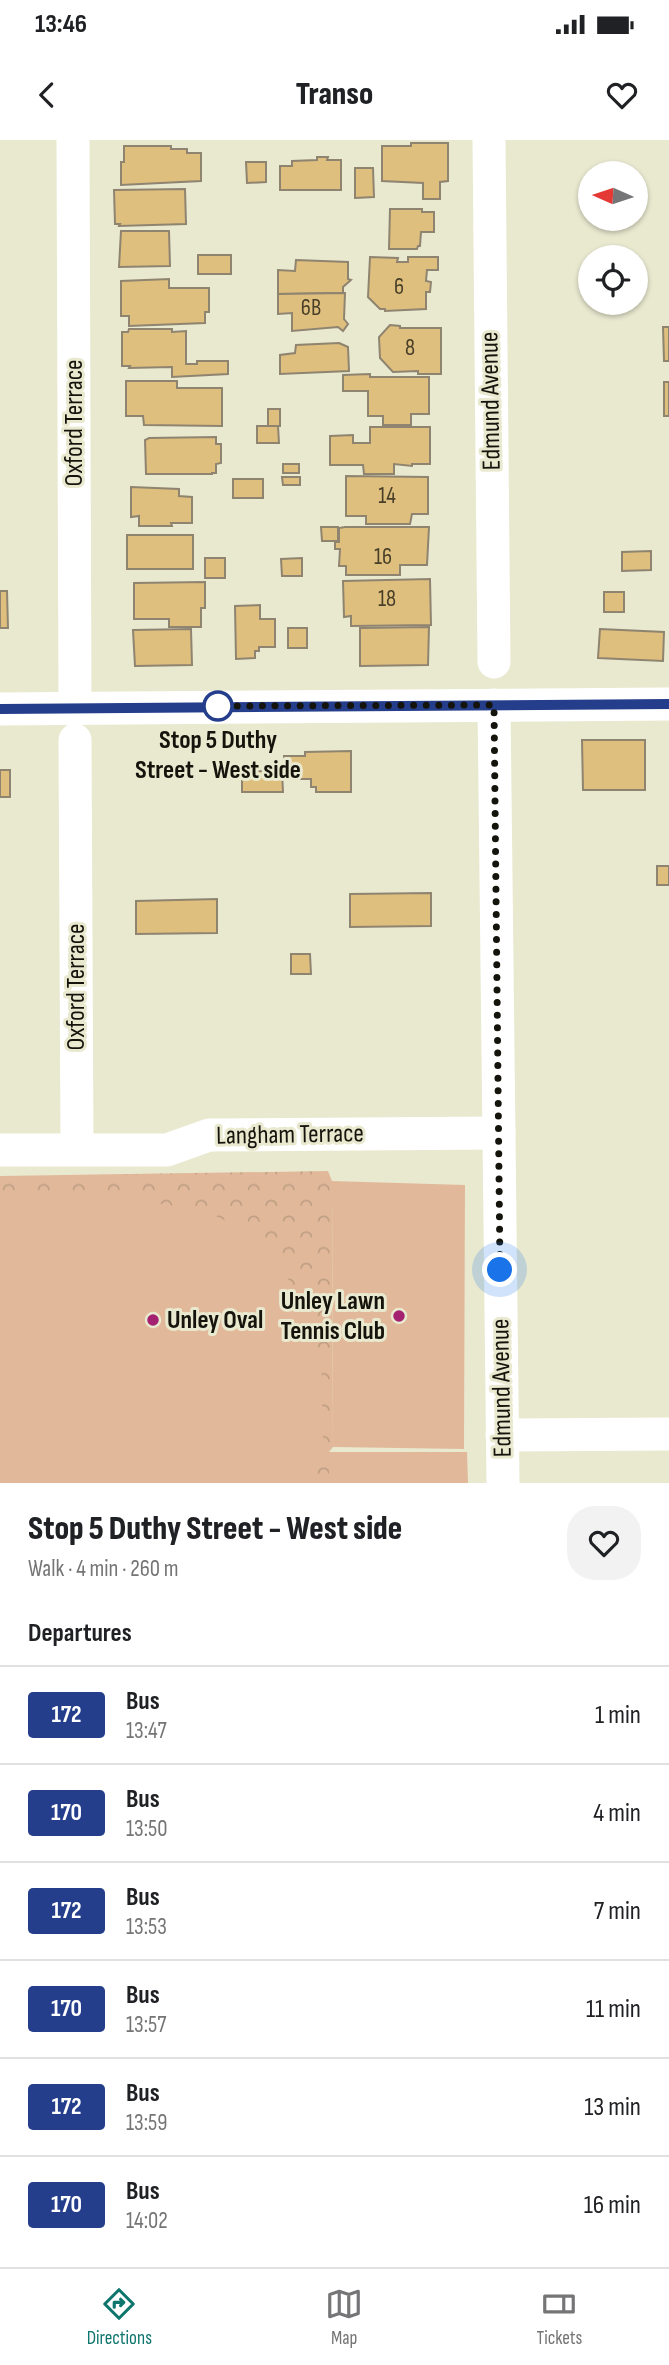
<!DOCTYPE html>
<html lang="en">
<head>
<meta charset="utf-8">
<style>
	body { margin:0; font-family:"Sofia Sans Condensed",sans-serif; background:#f2f2f2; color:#202124; height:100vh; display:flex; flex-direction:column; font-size:26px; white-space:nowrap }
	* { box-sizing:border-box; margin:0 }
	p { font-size:23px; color:#757577 }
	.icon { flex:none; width:38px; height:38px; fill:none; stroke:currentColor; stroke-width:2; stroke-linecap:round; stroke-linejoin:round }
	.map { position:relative; height:1343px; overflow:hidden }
	.side { display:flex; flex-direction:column; background:#fff; flex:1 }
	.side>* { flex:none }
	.badge { padding:0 14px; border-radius:5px; font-size:24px; line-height:46px }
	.needle { width:46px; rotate:273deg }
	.controls { position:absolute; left:578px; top:21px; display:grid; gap:14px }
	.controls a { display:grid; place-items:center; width:70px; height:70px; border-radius:50%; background:#fff; box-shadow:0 2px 5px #0004; font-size:35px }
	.you { position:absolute; width:35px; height:35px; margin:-18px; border:5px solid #fff; border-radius:50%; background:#1a73e8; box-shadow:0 0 0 10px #1a73e833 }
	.map>.badge { position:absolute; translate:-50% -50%; box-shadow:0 0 0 4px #fff }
	h2 { padding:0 28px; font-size:26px; line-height:63px }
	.round { display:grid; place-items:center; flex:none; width:74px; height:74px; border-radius:28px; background:#f2f2f2 }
	.headline { display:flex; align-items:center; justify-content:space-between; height:119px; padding:0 28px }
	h1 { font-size:33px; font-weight:800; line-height:52px }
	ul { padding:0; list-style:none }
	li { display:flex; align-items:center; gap:21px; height:98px; padding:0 28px; border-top:2px solid #e0e0e0 }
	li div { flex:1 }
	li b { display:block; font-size:26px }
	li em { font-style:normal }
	li .badge { min-width:77px; font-weight:700; text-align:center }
	.status { display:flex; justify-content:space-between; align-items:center; height:49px; padding:0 35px; background:#fff; direction:ltr }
	.status svg { height:19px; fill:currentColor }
	header { display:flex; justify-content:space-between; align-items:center; height:91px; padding:0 28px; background:#fff; font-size:32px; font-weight:800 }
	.tab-bar { display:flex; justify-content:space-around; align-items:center; height:98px; border-top:2px solid #e0e0e0; background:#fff; font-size:19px; color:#757577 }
	.tab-bar a { display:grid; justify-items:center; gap:4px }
	.tab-bar .active { color:#0f766e }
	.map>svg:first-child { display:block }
	.park { fill:url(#park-crowns) }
	.pitch { fill:#e1b99a }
	.building { fill:#dfbf7e; stroke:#8f8470; stroke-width:2 }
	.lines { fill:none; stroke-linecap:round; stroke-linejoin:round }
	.minor { stroke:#fff; stroke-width:33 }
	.line-casing { stroke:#fff; stroke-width:16 }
	.line { stroke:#243e8c; stroke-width:10 }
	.walk { stroke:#15140c; stroke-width:7; stroke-dasharray:0 12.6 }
	.stop-dot { fill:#fff; stroke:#243e8c; stroke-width:3.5 }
	.poi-dot { fill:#a32170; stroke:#e9e9d0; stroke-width:2.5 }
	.labels { text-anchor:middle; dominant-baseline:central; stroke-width:6; stroke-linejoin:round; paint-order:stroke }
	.number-label { font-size:23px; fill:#483f28 }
	.street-label { font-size:26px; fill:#15140c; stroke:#e9e9d0 }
	.stop-label { font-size:26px; font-weight:bold; fill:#15140c; stroke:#e9e9d0 }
	.poi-label { font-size:26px; font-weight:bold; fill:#15140c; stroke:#e9e9d0; text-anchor:end }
</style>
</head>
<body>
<div class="status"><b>13:46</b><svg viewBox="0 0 49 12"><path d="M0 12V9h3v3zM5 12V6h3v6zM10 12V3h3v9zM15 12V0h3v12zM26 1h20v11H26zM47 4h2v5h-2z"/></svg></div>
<header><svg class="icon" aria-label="back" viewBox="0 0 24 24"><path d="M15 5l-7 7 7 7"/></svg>Transo<svg class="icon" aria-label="heart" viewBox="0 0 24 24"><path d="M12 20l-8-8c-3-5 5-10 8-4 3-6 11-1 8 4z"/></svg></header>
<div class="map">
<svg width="669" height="1343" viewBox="0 0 669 1343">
	<defs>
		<pattern id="park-crowns" width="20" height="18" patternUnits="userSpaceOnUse" patternTransform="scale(1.75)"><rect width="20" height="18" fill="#e1b99a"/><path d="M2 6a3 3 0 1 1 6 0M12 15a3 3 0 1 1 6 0" fill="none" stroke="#c09e84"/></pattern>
	</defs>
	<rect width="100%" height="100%" fill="#e9e9d0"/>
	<polygon class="park" points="328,1031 332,1041 333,1307 329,1312 329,1343 0,1343 0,1036"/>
	<g class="pitch">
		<polygon points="332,1041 465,1045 464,1309 333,1307"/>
		<polygon points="24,1055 118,1057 206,1071 252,1094 292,1144 321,1216 323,1304 308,1343 0,1343 0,1059"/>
		<polygon points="329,1312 467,1312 468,1343 329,1343"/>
	</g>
	<g class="building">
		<polygon points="411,3 448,3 448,41 440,42 440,59 423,59 423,43 382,41 382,6 411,6"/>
		<polygon points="124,6 171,6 171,9 187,9 187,13 201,13 201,41 121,45 121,22 124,22"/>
		<polygon points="317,17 328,17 327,20 341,20 341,50 280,50 280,26 292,26 292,21 317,20"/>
		<polygon points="246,22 266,22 266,42 247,43"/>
		<polygon points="355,28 373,28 374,57 355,58"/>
		<polygon points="185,49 186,84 119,86 120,84 115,84 114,50"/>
		<polygon points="390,69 422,69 422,72 434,72 434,92 421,92 420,106 418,106 417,109 389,109"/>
		<polygon points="121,91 169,91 170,126 119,127"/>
		<rect x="198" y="115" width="33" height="19"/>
		<polygon points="370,117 398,118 397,122 408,122 408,117 438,117 438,130 427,130 426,141 431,142 430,152 426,152 426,169 385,171 385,169 380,169 368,157"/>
		<polygon points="296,120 348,122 348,139 351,140 343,147 343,153 278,154 278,130 295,131"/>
		<polygon points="169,139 169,148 209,148 209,172 205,172 205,183 129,186 129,176 121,176 121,141"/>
		<polygon points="345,153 344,179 348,184 343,191 338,187 292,191 292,173 278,174 278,154"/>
		<polygon points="390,185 400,186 400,188 441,188 441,234 418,234 418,231 393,232 380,218 379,197"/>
		<polygon points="663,187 669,187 669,221 664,221"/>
		<polygon points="129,189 172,189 172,192 186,191 186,224 197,224 197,221 228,221 228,234 172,237 172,227 129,228 130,226 122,226 122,192 128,192"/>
		<polygon points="339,203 348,207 349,231 280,234 280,215 295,213 296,205"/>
		<polygon points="370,234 370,237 429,237 429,274 411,274 411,285 383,285 383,276 368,276 368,251 343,251 343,235"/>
		<polygon points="126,241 177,241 177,248 222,248 222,286 144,285 143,276 126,276"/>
		<rect x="664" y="242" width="5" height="34"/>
		<rect x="268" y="269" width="12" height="17"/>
		<polygon points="257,286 278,286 279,303 257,303"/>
		<polygon points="370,287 430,287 430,324 412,324 412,326 394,324 394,334 364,334 363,325 330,325 330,296 353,295 353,303 370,303"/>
		<polygon points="216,297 216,304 221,304 221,323 216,324 216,333 212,333 212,334 146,334 145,300 149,298"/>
		<rect x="283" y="324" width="16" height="9"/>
		<polygon points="346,336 428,337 428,374 412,374 410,384 366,384 366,376 346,376"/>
		<polygon points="282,337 300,337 300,345 283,345"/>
		<rect x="233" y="339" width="30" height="19"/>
		<polygon points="131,347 179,349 179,356 192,357 192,383 171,383 172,386 139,386 139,376 131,377"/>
		<polygon points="321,387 338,387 338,401 322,401"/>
		<polygon points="345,387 429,387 427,425 400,425 400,435 346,435 346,426 339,426 340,409 335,409 335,402 339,402 339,388"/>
		<rect x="127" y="395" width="66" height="34"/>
		<polygon points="651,411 651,430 622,431 622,412"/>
		<rect x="205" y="418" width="20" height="20"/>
		<polygon points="302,418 302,436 282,436 281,419"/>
		<polygon points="430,439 431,485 351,486 351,476 344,477 343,441"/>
		<polygon points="205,442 205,468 201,468 201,487 169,487 169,479 134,479 134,443"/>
		<polygon points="0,451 7,451 8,488 0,488"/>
		<rect x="604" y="452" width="20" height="20"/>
		<polygon points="260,465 260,479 275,479 275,507 259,507 259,511 255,511 255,518 236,519 235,466"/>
		<polygon points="429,487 428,525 360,526 360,488"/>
		<rect x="288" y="488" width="19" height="20"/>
		<polygon points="191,489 192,525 135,526 133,490"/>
		<polygon points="600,489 664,492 663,521 598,518"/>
		<polygon points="582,600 645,600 645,650 583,650"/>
		<polygon points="351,611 351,652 316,652 316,647 311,647 311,639 284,639 284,616 305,616 305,612"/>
		<rect x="0" y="630" width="10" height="27"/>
		<polygon points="242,631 282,631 283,652 242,652"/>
		<rect x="657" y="726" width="12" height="19"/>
		<polygon points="431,753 431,786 350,787 350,754"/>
		<polygon points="217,759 217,793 136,794 136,761"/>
		<polygon points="291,814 310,814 311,834 291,834"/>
	</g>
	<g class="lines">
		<g class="minor">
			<polyline points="73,0 75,567"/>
			<polyline points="489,0 494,522"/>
			<polyline points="494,565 503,1343"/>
			<polyline points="0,569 669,564"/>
			<polyline points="75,600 77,1009"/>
			<polyline points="0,1010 167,1010 209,995 499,993"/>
			<polyline points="502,1295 669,1294"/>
		</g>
	</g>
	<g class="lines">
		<defs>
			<polyline id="line" points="0,569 669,564"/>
		</defs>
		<use href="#line" class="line-casing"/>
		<use href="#line" class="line"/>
		<polyline class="walk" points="218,566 215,566 494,565 500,1130"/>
	</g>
	<circle class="stop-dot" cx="218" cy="566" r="14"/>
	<g class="poi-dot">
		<circle cx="399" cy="1176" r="7"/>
		<circle cx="153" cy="1180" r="7"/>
	</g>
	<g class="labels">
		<g class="number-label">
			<text x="399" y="147">6</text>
			<text x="311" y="168">6B</text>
			<text x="410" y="208">8</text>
			<text x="387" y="356">14</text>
			<text x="383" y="417">16</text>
			<text x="387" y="459">18</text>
		</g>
		<g class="street-label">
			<text transform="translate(491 261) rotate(-91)">Edmund Avenue</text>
			<text transform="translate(74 283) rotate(-90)">Oxford Terrace</text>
			<text transform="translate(76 847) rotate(-90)">Oxford Terrace</text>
			<text transform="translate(290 995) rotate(-1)">Langham Terrace</text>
			<text transform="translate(502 1248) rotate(-91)">Edmund Avenue</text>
		</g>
		<g class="stop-label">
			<text x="218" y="600">Stop 5 Duthy<tspan x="218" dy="30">Street - West side</tspan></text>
		</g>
		<g class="poi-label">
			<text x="385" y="1161">Unley Lawn<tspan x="385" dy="30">Tennis Club</tspan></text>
			<text x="167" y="1180" text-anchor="start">Unley Oval</text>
		</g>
	</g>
</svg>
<div class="controls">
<a><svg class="needle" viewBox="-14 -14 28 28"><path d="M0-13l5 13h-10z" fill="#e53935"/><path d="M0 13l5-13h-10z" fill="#757577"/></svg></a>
<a><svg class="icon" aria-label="locate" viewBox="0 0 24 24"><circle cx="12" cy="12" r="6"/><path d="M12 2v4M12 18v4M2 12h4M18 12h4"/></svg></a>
</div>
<div class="you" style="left:500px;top:1130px"></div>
</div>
<section class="side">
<div class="headline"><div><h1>Stop 5 Duthy Street - West side</h1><p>Walk · 4 min · 260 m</p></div><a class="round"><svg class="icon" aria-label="heart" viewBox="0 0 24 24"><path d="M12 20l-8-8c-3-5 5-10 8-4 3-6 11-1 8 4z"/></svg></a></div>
<h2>Departures</h2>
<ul>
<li><span class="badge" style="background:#243e8c;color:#fff">172</span><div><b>Bus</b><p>13:47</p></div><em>1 min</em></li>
<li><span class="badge" style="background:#243e8c;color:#fff">170</span><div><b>Bus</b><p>13:50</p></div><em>4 min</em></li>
<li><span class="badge" style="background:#243e8c;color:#fff">172</span><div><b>Bus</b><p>13:53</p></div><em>7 min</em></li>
<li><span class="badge" style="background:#243e8c;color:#fff">170</span><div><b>Bus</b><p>13:57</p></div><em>11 min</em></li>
<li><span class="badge" style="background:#243e8c;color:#fff">172</span><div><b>Bus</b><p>13:59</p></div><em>13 min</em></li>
<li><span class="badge" style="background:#243e8c;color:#fff">170</span><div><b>Bus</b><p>14:02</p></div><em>16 min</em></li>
</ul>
</section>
<nav class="tab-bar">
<a class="active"><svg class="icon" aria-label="directions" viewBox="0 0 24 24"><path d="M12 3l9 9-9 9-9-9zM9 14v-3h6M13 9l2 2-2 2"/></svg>Directions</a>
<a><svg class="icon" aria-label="map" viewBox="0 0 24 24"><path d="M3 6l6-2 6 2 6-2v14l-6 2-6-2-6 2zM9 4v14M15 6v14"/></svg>Map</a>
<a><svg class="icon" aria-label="tickets" viewBox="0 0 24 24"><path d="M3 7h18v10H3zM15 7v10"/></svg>Tickets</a>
</nav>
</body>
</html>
